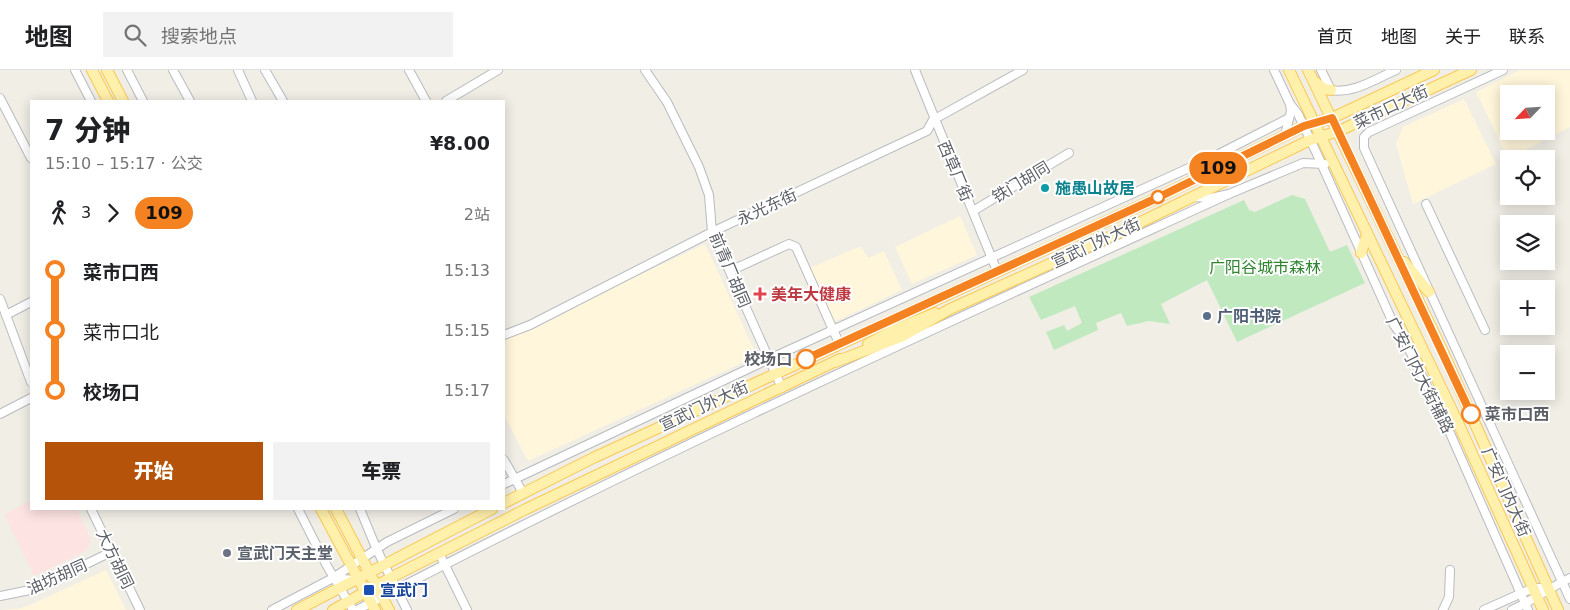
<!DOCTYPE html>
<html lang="zh">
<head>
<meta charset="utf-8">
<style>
	body { margin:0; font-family:"DejaVu Sans","Noto Sans SC",sans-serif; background:#f2f2f2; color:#202124; height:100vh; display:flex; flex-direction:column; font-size:19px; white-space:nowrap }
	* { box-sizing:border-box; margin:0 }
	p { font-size:16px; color:#757577 }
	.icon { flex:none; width:28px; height:28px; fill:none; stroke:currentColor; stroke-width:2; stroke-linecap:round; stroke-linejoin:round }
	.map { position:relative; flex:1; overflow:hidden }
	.sheet { position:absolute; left:30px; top:30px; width:475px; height:410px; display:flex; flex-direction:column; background:#fff; border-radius:0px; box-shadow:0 2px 12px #0003 }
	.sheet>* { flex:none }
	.badge { padding:0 10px; border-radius:16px; font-size:18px; line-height:32px }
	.needle { width:32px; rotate:245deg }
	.fabs { position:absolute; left:1500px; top:15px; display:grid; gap:10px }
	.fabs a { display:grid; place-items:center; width:55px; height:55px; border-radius:0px; background:#fff; box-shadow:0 2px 12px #0003; font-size:25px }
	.map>.badge { position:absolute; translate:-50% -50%; box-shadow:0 0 0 2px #fff }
	.legs { display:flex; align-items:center; gap:8px; height:55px; padding:0 15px; font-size:16px }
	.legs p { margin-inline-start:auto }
	.head { display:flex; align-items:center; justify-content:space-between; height:85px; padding:0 15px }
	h1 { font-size:28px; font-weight:800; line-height:38px }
	.primary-button { display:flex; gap:10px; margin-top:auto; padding:10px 15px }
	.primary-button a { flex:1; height:58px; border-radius:0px; background:#b45309; color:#fff; font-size:20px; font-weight:800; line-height:58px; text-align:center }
	.primary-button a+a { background:#f2f2f2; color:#202124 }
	ul { padding:0 15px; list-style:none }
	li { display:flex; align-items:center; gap:18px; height:60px; font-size:19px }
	li i { display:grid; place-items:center; width:8px; height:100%; margin:0 6px; background:currentColor }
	li i::after { content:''; width:12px; height:12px; margin:-6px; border:4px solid; border-radius:50%; background:#fff }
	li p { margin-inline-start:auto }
	li:first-child i { background:linear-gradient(#0000 50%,currentColor 0) }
	li:last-child i { background:linear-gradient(currentColor 50%,#0000 0) }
	header { display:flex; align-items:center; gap:30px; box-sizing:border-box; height:70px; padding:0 25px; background:#fff; border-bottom:1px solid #e0e0e0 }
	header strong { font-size:24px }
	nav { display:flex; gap:28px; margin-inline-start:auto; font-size:18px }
	.search { width:350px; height:45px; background:#f2f2f2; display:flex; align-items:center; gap:12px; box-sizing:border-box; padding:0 18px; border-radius:0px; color:#757577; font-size:19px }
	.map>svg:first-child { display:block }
	.commercial { fill:#fff6db; fill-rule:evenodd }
	.medical { fill:#fde3e1 }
	.green { fill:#c1e9c0 }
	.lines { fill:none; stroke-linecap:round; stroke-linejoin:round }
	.minor-casing { stroke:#b8bbc0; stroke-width:10 }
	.major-casing { stroke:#fbc853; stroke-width:12 }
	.minor { stroke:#fff; stroke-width:8 }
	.major { stroke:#fff0ab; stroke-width:10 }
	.line-1-casing { stroke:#fff; stroke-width:11 }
	.line-1 { stroke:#f58220; stroke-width:8 }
	.culture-dot { fill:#0f9aa8; stroke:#fff; stroke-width:2 }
	.stop-1-dot { fill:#fff; stroke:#f58220; stroke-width:2.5 }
	.health-dot { fill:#e0444e; stroke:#fff; stroke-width:2 }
	.service-dot { fill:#5c6f8a; stroke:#fff; stroke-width:2 }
	.worship-dot { fill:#6b7280; stroke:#fff; stroke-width:2 }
	.transit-dot { fill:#1a4fb4; stroke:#fff; stroke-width:2 }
	.labels { text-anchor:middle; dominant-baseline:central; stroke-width:4; stroke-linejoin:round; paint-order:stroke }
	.street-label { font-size:16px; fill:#5d6167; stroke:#fff }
	.culture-label { font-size:16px; font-weight:bold; fill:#0d838f; stroke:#fff; text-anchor:start }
	.park-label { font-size:16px; fill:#2f8430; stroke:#fff }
	.health-label { font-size:16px; font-weight:bold; fill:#be3a42; stroke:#fff; text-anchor:start }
	.service-label { font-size:16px; font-weight:bold; fill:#4e5e75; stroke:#fff; text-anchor:start }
	.stop-label { font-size:16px; font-weight:bold; fill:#5d6167; stroke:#fff; text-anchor:end }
	.worship-label { font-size:16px; font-weight:bold; fill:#5b616d; stroke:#fff; text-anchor:start }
	.transit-label { font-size:16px; font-weight:bold; fill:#164399; stroke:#fff; text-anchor:start }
</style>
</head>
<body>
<header>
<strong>地图</strong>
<div class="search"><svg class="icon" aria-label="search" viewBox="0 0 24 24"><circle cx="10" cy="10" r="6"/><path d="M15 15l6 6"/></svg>搜索地点</div>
<nav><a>首页</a><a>地图</a><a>关于</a><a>联系</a></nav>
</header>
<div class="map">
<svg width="1570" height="540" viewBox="0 0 1570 540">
	<rect width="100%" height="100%" fill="#f0eee5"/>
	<g class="commercial">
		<path d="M1520,0H1570V57L1508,89L1476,22ZM1509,24H1546V61H1509Z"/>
		<polygon points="1464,29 1496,94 1413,134 1396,74 1403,57"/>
		<polygon points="960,146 977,185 912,214 895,177"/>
		<polygon points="705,174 757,286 528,391 504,345 504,269"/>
		<polygon points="861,176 868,188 884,181 902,220 834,252 810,198"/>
		<polygon points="106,500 126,540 0,540 18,539 30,535"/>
	</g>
	<polygon class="medical" points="31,431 31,439 77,439 91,471 86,481 34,506 4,444"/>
	<polygon class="green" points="1292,125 1305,129 1330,182 1347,175 1365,213 1237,272 1207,210 1161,234 1170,254 1149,251 1127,256 1121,243 1096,253 1098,260 1054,280 1046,262 1064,255 1067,261 1082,253 1075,236 1041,250 1029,227 1244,130 1249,140 1255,142"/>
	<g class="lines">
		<defs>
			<g id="minor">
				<polyline points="75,0 91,31"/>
				<polyline points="127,0 143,31"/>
				<polyline points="173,0 190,31"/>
				<polyline points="238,0 252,31"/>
				<polyline points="265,0 283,31"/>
				<polyline points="409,0 426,31"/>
				<polyline points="645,0 667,32 699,97 709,125 712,162 782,318"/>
				<polyline points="915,0 997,201"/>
				<polyline points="1274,0 1290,34 1291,41 1285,65"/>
				<path d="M1321,0L1331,20C1354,24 1375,9 1396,0"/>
				<polyline points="1503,0 1369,62 1364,67 1364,78 1570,529"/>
				<polyline points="0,28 31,88"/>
				<polyline points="446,31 498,0"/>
				<polyline points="1290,34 1298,44 1317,84 1394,255 1404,269 1450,363 1528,540"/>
				<polyline points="1193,108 1213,87 1289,48"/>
				<polyline points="1193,127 1211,128 1229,124 1303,93 1325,94"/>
				<polyline points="1426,134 1485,260"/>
				<polyline points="973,141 1069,83"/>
				<polyline points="730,201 789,174 796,177 839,273"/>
				<polyline points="0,229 31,312"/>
				<polyline points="6,245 31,232"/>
				<polyline points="504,265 530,255 712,162 927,61 933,50 1023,0"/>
				<polyline points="0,344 31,328"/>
				<polyline points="504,390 523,423"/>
				<polyline points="504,414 769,289 1213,87"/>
				<polyline points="91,439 140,540"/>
				<polyline points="298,439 327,496 353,540"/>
				<polyline points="360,439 377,480 407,540"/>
				<polyline points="439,483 467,540"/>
				<polyline points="333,508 387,472 454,439"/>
				<polyline points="0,526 35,519 111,482"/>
				<polyline points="272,540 333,508 354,510"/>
				<path d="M357,540C643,390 936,258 1229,124"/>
				<polyline points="1443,540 1449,527 1450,500"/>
				<polyline points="1484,540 1533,518 1549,518"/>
				<path d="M1512,540C1532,531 1549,518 1570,508"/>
			</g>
			<g id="major">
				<polyline points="92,0 108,31"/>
				<polyline points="107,0 123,31"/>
				<polyline points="1289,0 1460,357 1543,540"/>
				<polyline points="1308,0 1443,282 1558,540"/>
				<polyline points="1315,12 1324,19 1331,20"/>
				<polyline points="1361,183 1367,164"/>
				<polyline points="1404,192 1429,222"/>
				<polyline points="868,274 894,260 935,243"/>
				<polyline points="835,292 903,266 950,239 1114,165 1310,70 1339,61 1471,0"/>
				<polyline points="504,433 593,388 1157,128 1304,56 1332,48 1434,0"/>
				<polyline points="321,439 375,540"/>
				<polyline points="336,439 389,540"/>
				<polyline points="297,540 492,439"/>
				<polyline points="333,540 392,507 526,439 840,289"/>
			</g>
		</defs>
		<use href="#minor" class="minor-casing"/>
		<use href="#major" class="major-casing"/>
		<use href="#minor" class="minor"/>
		<use href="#major" class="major"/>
	</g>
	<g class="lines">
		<defs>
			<polyline id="line-1" points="806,289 1157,128 1304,56 1332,48 1471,344"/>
		</defs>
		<use href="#line-1" class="line-1-casing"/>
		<use href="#line-1" class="line-1"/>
	</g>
	<circle class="culture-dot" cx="1045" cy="118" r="5"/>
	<g class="stop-1-dot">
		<circle cx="1158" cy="127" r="6"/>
		<circle cx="806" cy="289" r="9"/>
		<circle cx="1471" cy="344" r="9"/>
	</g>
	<path class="health-dot" d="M757.5 216.5h5v5h5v5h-5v5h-5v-5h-5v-5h5z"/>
	<circle class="service-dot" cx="1207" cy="246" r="5"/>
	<circle class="worship-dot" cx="227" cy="483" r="5"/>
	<rect class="transit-dot" x="363" y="514" width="12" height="12" rx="2.5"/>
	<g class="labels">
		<g class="street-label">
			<text transform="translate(1391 37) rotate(-25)">菜市口大街</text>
			<text transform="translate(955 101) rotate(67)">西草厂街</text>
			<text transform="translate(1021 112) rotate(-31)">铁门胡同</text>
			<text transform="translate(767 137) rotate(-25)">永光东街</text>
			<text transform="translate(1096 173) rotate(-25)">宣武门外大街</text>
			<text transform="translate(730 200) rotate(67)">前青厂胡同</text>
			<text transform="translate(1420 305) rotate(63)">广安门内大街辅路</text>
			<text transform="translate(704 336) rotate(-25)">宣武门外大街</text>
			<text transform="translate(1506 422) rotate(66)">广安门内大街</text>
			<text transform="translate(115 489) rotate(64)">大方胡同</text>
			<text transform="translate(57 507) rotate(-24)">油坊胡同</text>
		</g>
		<g class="culture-label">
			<text x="1055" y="118">施愚山故居</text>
		</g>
		<g class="park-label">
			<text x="1265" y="197">广阳谷城市森林</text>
		</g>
		<g class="health-label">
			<text x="771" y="224">美年大健康</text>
		</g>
		<g class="service-label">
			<text x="1217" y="246">广阳书院</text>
		</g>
		<g class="stop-label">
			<text x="792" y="289">校场口</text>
			<text x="1485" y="344" text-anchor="start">菜市口西</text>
		</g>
		<g class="worship-label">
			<text x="237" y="483">宣武门天主堂</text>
		</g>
		<g class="transit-label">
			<text x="380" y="520">宣武门</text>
		</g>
	</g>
</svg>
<div class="fabs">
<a><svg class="needle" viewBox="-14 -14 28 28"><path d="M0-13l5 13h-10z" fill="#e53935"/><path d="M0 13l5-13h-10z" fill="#757577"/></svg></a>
<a><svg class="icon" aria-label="locate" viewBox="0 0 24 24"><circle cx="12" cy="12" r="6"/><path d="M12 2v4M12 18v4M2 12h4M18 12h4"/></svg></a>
<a><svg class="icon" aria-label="layers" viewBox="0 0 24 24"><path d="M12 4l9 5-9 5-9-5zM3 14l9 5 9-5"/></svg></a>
<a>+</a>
<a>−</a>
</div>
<b class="badge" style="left:1218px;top:98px;background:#f58220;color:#111">109</b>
<section class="sheet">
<div class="head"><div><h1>7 分钟</h1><p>15:10 – 15:17 · 公交</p></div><b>¥8.00</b></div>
<div class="legs"><svg class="icon" aria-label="walk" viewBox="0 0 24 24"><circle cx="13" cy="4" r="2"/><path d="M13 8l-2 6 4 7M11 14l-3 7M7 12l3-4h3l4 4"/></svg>3<svg class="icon" aria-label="forward" viewBox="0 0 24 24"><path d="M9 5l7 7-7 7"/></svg><b class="badge" style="background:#f58220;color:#111">109</b><p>2站</p></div>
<ul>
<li><i style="color:#f58220"></i><b>菜市口西</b><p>15:13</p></li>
<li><i style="color:#f58220"></i><span>菜市口北</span><p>15:15</p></li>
<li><i style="color:#f58220"></i><b>校场口</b><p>15:17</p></li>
</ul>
<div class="primary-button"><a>开始</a><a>车票</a></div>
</section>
</div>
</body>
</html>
